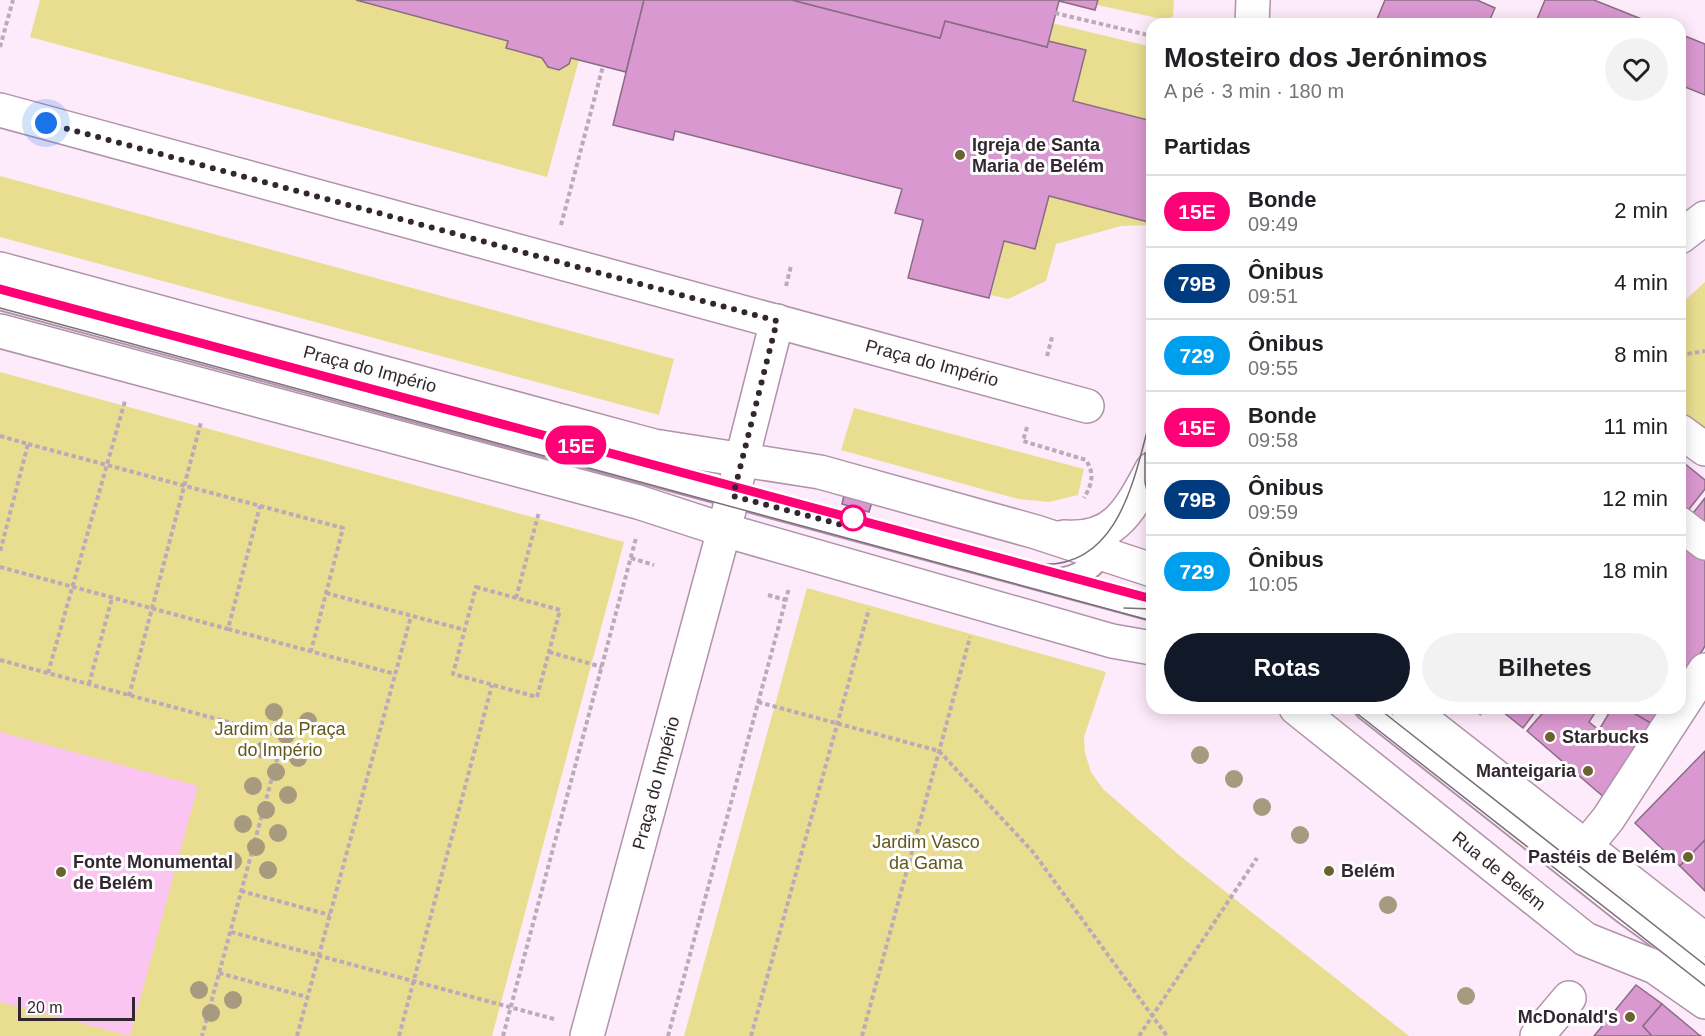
<!DOCTYPE html>
<html lang="pt">
<head>
<meta charset="utf-8">
<style>
	body { margin:0; font-family:Helvetica,sans-serif; background:#f2f2f2; color:#202124; height:100vh; display:flex; flex-direction:column; font-size:22px; white-space:nowrap }
	* { box-sizing:border-box; margin:0 }
	p { font-size:20px; color:#757577 }
	.icon { flex:none; width:33px; height:33px; fill:none; stroke:currentColor; stroke-width:2; stroke-linecap:round; stroke-linejoin:round }
	.map { position:relative; flex:1; overflow:hidden }
	.panel { position:absolute; left:1146px; top:18px; width:540px; height:696px; display:flex; flex-direction:column; background:#fff; border-radius:18px; box-shadow:0 3px 15px #0003 }
	.panel>* { flex:none }
	.badge { padding:0 12px; border-radius:20px; font-size:21px; line-height:39px }
	.scale { position:absolute; left:18px; bottom:15px; width:117px; box-sizing:border-box; padding-left:6px; border:3px solid #322730; border-top:0; font-size:16px; line-height:21px; white-space:nowrap; color:#322730; -webkit-text-stroke:4px #fefefe; paint-order:stroke }
	.you { position:absolute; width:30px; height:30px; margin:-15px; border:4px solid #fff; border-radius:50%; background:#1a73e8; box-shadow:0 0 0 9px #1a73e833 }
	.map>.badge { position:absolute; translate:-50% -50%; box-shadow:0 0 0 3px #fff }
	h2 { padding:0 18px; font-size:22px; line-height:54px }
	.round { display:grid; place-items:center; flex:none; width:63px; height:63px; border-radius:32px; background:#f2f2f2 }
	.headline { display:flex; align-items:center; justify-content:space-between; height:102px; padding:0 18px }
	h1 { font-size:28px; font-weight:700; line-height:45px }
	.button { display:flex; gap:12px; margin-top:auto; padding:12px 18px }
	.button a { flex:1; height:69px; border-radius:36px; background:#111827; color:#fff; font-size:24px; font-weight:700; line-height:69px; text-align:center }
	.button a+a { background:#f2f2f2; color:#202124 }
	ul { padding:0; list-style:none }
	li { display:flex; align-items:center; gap:18px; height:72px; padding:0 18px; border-top:2px solid #e0e0e0 }
	li div { flex:1 }
	li b { display:block; font-size:22px }
	li em { font-style:normal }
	li .badge { min-width:66px; font-weight:700; text-align:center }
	.map>svg:first-child { display:block }
	.green { fill:#e9de90 }
	.water { fill:#fbc5f2 }
	.building { fill:#da98d0; stroke:#896d84; stroke-width:1.5 }
	.lines { fill:none; stroke-linecap:round; stroke-linejoin:round }
	.lane-casing { stroke:#b093ab; stroke-width:26 }
	.street-casing { stroke:#b093ab; stroke-width:36 }
	.secondary-casing { stroke:#b093ab; stroke-width:36 }
	.path { stroke:#bbabb9; stroke-width:4; stroke-dasharray:4.5 3; stroke-linecap:butt }
	.lane { stroke:#fff; stroke-width:22 }
	.street { stroke:#fff; stroke-width:33 }
	.secondary { stroke:#fff; stroke-width:33 }
	.tram { stroke:#7c6e7a; stroke-width:1.5 }
	.tree { fill:#a79a7e }
	.line-casing { stroke:#fff; stroke-width:14 }
	.line { stroke:#f07; stroke-width:9 }
	.walk { stroke:#322730; stroke-width:6; stroke-dasharray:0 10.8 }
	.poi-dot { fill:#6a622f; stroke:#fefefe; stroke-width:2 }
	.stop-dot { fill:#fff; stroke:#f07; stroke-width:3 }
	.labels { text-anchor:middle; dominant-baseline:central; stroke-width:6; stroke-linejoin:round; paint-order:stroke }
	.poi-label { font-size:18px; font-weight:bold; fill:#322730; stroke:#fefefe; text-anchor:start }
	.street-label { font-size:18px; fill:#322730; stroke:#fefefe }
	.park-label { font-size:18px; fill:#615819; stroke:#fefefe }
</style>
</head>
<body>
<div class="map">
<svg width="1705" height="1036" viewBox="0 0 1705 1036">
	<rect width="100%" height="100%" fill="#fdeafa"/>
	<g class="green">
		<polygon points="40,0 356,0 508,41 506,48 542,58 559,70 569,64 571,58 579,60 547,177 30,37"/>
		<polygon points="1098,0 1174,0 1173,16 1167,20 1097,5"/>
		<polygon points="1052,23 1152,47 1152,121 1073,101 1086,50 1048,41"/>
		<polygon points="0,176 674,359 659,415 0,237"/>
		<polygon points="1049,196 1152,223 1152,225 1121,226 1056,244 1046,281 1008,299 991,295 1004,241 1035,249"/>
		<polygon points="1705,282 1705,429 1680,409 1683,376 1680,305"/>
		<polygon points="0,372 624,542 492,1036 0,1036"/>
		<polygon points="854,408 1084,469 1078,495 1049,502 1018,499 841,450"/>
		<polygon points="807,588 1106,672 1084,737 1085,753 1091,772 1103,789 1179,855 1409,1036 684,1036"/>
	</g>
	<polygon class="water" points="0,732 198,786 130,1036 0,1002"/>
	<g class="building">
		<polygon points="356,0 644,0 626,72 571,58 569,64 559,70 548,67 542,58 506,48 508,41"/>
		<polygon points="644,0 792,0 940,38 945,21 1047,47 1048,41 1086,50 1073,101 1152,121 1152,223 1049,196 1035,249 1004,241 989,298 908,278 923,220 895,213 902,189 675,131 673,140 613,125"/>
		<polygon points="792,0 1098,0 1095,10 1059,1 1047,47 945,21 940,38"/>
		<polygon points="1385,0 1477,0 1495,8 1488,24 1375,24"/>
		<polygon points="1545,0 1594,0 1654,24 1626,24 1617,20 1615,24 1535,24"/>
		<polygon points="1680,34 1705,44 1705,95 1680,85 1680,57 1684,47 1680,45"/>
		<polygon points="1684,463 1705,480 1705,489 1686,513 1680,509 1680,469"/>
		<polygon points="844,495 872,502 869,512 842,504"/>
		<polygon points="1705,498 1705,530 1690,517"/>
		<polygon points="1680,535 1705,553 1705,646 1680,687"/>
		<polygon points="1498,708 1538,708 1523,728"/>
		<polygon points="1547,708 1598,708 1589,722 1599,730 1612,708 1625,708 1656,726 1606,799 1527,731"/>
		<polygon points="1625,708 1667,708 1656,726"/>
		<polygon points="1705,751 1705,840 1680,866 1635,823"/>
		<polygon points="1705,840 1705,891 1680,866"/>
		<polygon points="1636,985 1662,1004 1643,1026 1652,1036 1594,1036"/>
		<polygon points="1662,1004 1698,1034 1701,1036 1652,1036 1643,1026"/>
	</g>
	<g class="lines">
		<defs>
			<g id="lane">
				<polyline points="0,298 1152,609"/>
				<path d="M1051,580C1078,581 1095,566 1109,545"/>
				<polyline points="1366,708 1623,911 1705,971"/>
			</g>
			<g id="street">
				<polyline points="0,110 1087,406"/>
				<polyline points="1680,237 1705,218"/>
				<polyline points="1680,431 1705,449"/>
				<polyline points="1680,524 1705,543"/>
				<polyline points="1586,846 1608,819 1705,670"/>
				<polyline points="587,1036 724,530 777,321"/>
				<polyline points="1537,1036 1569,998"/>
			</g>
			<g id="secondary">
				<polyline points="1252,24 1253,0"/>
				<polyline points="0,269 654,446 820,472 1036,532 1152,570"/>
				<polyline points="0,331 638,502 724,530 1112,641 1152,648"/>
				<path d="M1064,537C1116,541 1130,509 1152,469"/>
				<polyline points="1296,708 1585,939 1655,967 1705,1002"/>
				<polyline points="1408,708 1705,940"/>
			</g>
		</defs>
		<use href="#lane" class="lane-casing"/>
		<use href="#street" class="street-casing"/>
		<use href="#secondary" class="secondary-casing"/>
		<g class="path">
			<polyline points="1055,13 1152,36"/>
			<polyline points="0,47 13,0"/>
			<polyline points="561,225 603,66"/>
			<polyline points="786,286 791,266"/>
			<polyline points="1680,355 1705,351"/>
			<polyline points="1047,356 1052,337"/>
			<path d="M1027,427L1023,441L1086,460C1095,474 1092,484 1084,498"/>
			<polyline points="0,436 28,444 0,552"/>
			<polyline points="28,444 343,528 311,651"/>
			<polyline points="631,558 654,565"/>
			<polyline points="0,567 228,629 260,506"/>
			<polygon points="476,587 560,610 537,697 453,674"/>
			<polyline points="326,593 465,630"/>
			<polyline points="768,595 786,600"/>
			<polyline points="516,598 539,512"/>
			<polyline points="228,629 395,674"/>
			<polyline points="549,652 602,667"/>
			<polyline points="0,660 283,737 202,1036"/>
			<polyline points="48,673 125,401"/>
			<polyline points="89,684 112,598"/>
			<polyline points="129,696 201,422"/>
			<polyline points="758,702 939,751 1033,852 1167,1036"/>
			<polyline points="1479,715 1484,708"/>
			<polyline points="241,891 330,915"/>
			<polyline points="231,932 554,1019"/>
			<polyline points="219,973 307,997"/>
			<polyline points="297,1036 411,616"/>
			<polyline points="399,1036 492,685"/>
			<polyline points="503,1036 636,538"/>
			<polyline points="668,1036 789,588"/>
			<polyline points="751,1036 869,609"/>
			<polyline points="862,1036 970,637"/>
			<polyline points="1139,1036 1257,858"/>
		</g>
		<use href="#lane" class="lane"/>
		<use href="#street" class="street"/>
		<use href="#secondary" class="secondary"/>
		<g class="tram">
			<polyline points="0,289 1152,599"/>
			<polyline points="0,308 1152,621"/>
			<polyline points="1145,453 1145,482 1152,513"/>
			<path d="M1037,564C1121,571 1135,473 1152,413"/>
			<polyline points="1124,608 1152,609"/>
			<polyline points="1350,708 1705,986"/>
			<polyline points="1378,708 1705,965"/>
		</g>
	</g>
	<g class="tree">
		<circle cx="274" cy="712" r="9"/>
		<circle cx="308" cy="721" r="9"/>
		<circle cx="286" cy="735" r="9"/>
		<circle cx="264" cy="750" r="9"/>
		<circle cx="1200" cy="755" r="9"/>
		<circle cx="298" cy="758" r="9"/>
		<circle cx="276" cy="772" r="9"/>
		<circle cx="1234" cy="779" r="9"/>
		<circle cx="253" cy="786" r="9"/>
		<circle cx="288" cy="795" r="9"/>
		<circle cx="1262" cy="807" r="9"/>
		<circle cx="266" cy="810" r="9"/>
		<circle cx="243" cy="824" r="9"/>
		<circle cx="278" cy="833" r="9"/>
		<circle cx="1300" cy="835" r="9"/>
		<circle cx="256" cy="847" r="9"/>
		<circle cx="233" cy="861" r="9"/>
		<circle cx="268" cy="870" r="9"/>
		<circle cx="1388" cy="905" r="9"/>
		<circle cx="199" cy="990" r="9"/>
		<circle cx="1466" cy="996" r="9"/>
		<circle cx="233" cy="1000" r="9"/>
		<circle cx="211" cy="1013" r="9"/>
	</g>
	<g class="lines">
		<defs>
			<polyline id="line" points="0,289 1152,599"/>
		</defs>
		<use href="#line" class="line-casing"/>
		<use href="#line" class="line"/>
		<polyline class="walk" points="46,123 777,321 733,496 850,527 853,518"/>
	</g>
	<g class="poi-dot">
		<circle cx="960" cy="155" r="6"/>
		<circle cx="1550" cy="737" r="6"/>
		<circle cx="1588" cy="771" r="6"/>
		<circle cx="1688" cy="857" r="6"/>
		<circle cx="1329" cy="871" r="6"/>
		<circle cx="61" cy="872" r="6"/>
		<circle cx="1630" cy="1017" r="6"/>
	</g>
	<circle class="stop-dot" cx="853" cy="518" r="12"/>
	<g class="labels">
		<g class="poi-label">
			<text x="972" y="145">Igreja de Santa<tspan x="972" dy="21">Maria de Belém</tspan></text>
			<text x="1562" y="737">Starbucks</text>
			<text x="1576" y="771" text-anchor="end">Manteigaria</text>
			<text x="1676" y="857" text-anchor="end">Pastéis de Belém</text>
			<text x="73" y="862">Fonte Monumental<tspan x="73" dy="21">de Belém</tspan></text>
			<text x="1341" y="871">Belém</text>
			<text x="1618" y="1017" text-anchor="end">McDonald's</text>
		</g>
		<g class="street-label">
			<text transform="translate(932 363) rotate(15)">Praça do Império</text>
			<text transform="translate(370 369) rotate(15)">Praça do Império</text>
			<text transform="translate(656 783) rotate(-75)">Praça do Império</text>
			<text transform="translate(1499 871) rotate(39)">Rua de Belém</text>
		</g>
		<g class="park-label">
			<text x="280" y="729">Jardim da Praça<tspan x="280" dy="21">do Império</tspan></text>
			<text x="926" y="842">Jardim Vasco<tspan x="926" dy="21">da Gama</tspan></text>
		</g>
	</g>
</svg>
<div class="scale">20 m</div>
<div class="you" style="left:46px;top:123px"></div>
<b class="badge" style="left:576px;top:445px;background:#f07;color:#fff">15E</b>
<section class="panel">
<div class="headline"><div><h1>Mosteiro dos Jerónimos</h1><p>A pé · 3 min · 180 m</p></div><a class="round"><svg class="icon" aria-label="heart" viewBox="0 0 24 24"><path d="M12 20l-8-8c-3-5 5-10 8-4 3-6 11-1 8 4z"/></svg></a></div>
<h2>Partidas</h2>
<ul>
<li><span class="badge" style="background:#f07;color:#fff">15E</span><div><b>Bonde</b><p>09:49</p></div><em>2 min</em></li>
<li><span class="badge" style="background:#003b80;color:#fff">79B</span><div><b>Ônibus</b><p>09:51</p></div><em>4 min</em></li>
<li><span class="badge" style="background:#009fee;color:#fff">729</span><div><b>Ônibus</b><p>09:55</p></div><em>8 min</em></li>
<li><span class="badge" style="background:#f07;color:#fff">15E</span><div><b>Bonde</b><p>09:58</p></div><em>11 min</em></li>
<li><span class="badge" style="background:#003b80;color:#fff">79B</span><div><b>Ônibus</b><p>09:59</p></div><em>12 min</em></li>
<li><span class="badge" style="background:#009fee;color:#fff">729</span><div><b>Ônibus</b><p>10:05</p></div><em>18 min</em></li>
</ul>
<div class="button"><a>Rotas</a><a>Bilhetes</a></div>
</section>
</div>
</body>
</html>
